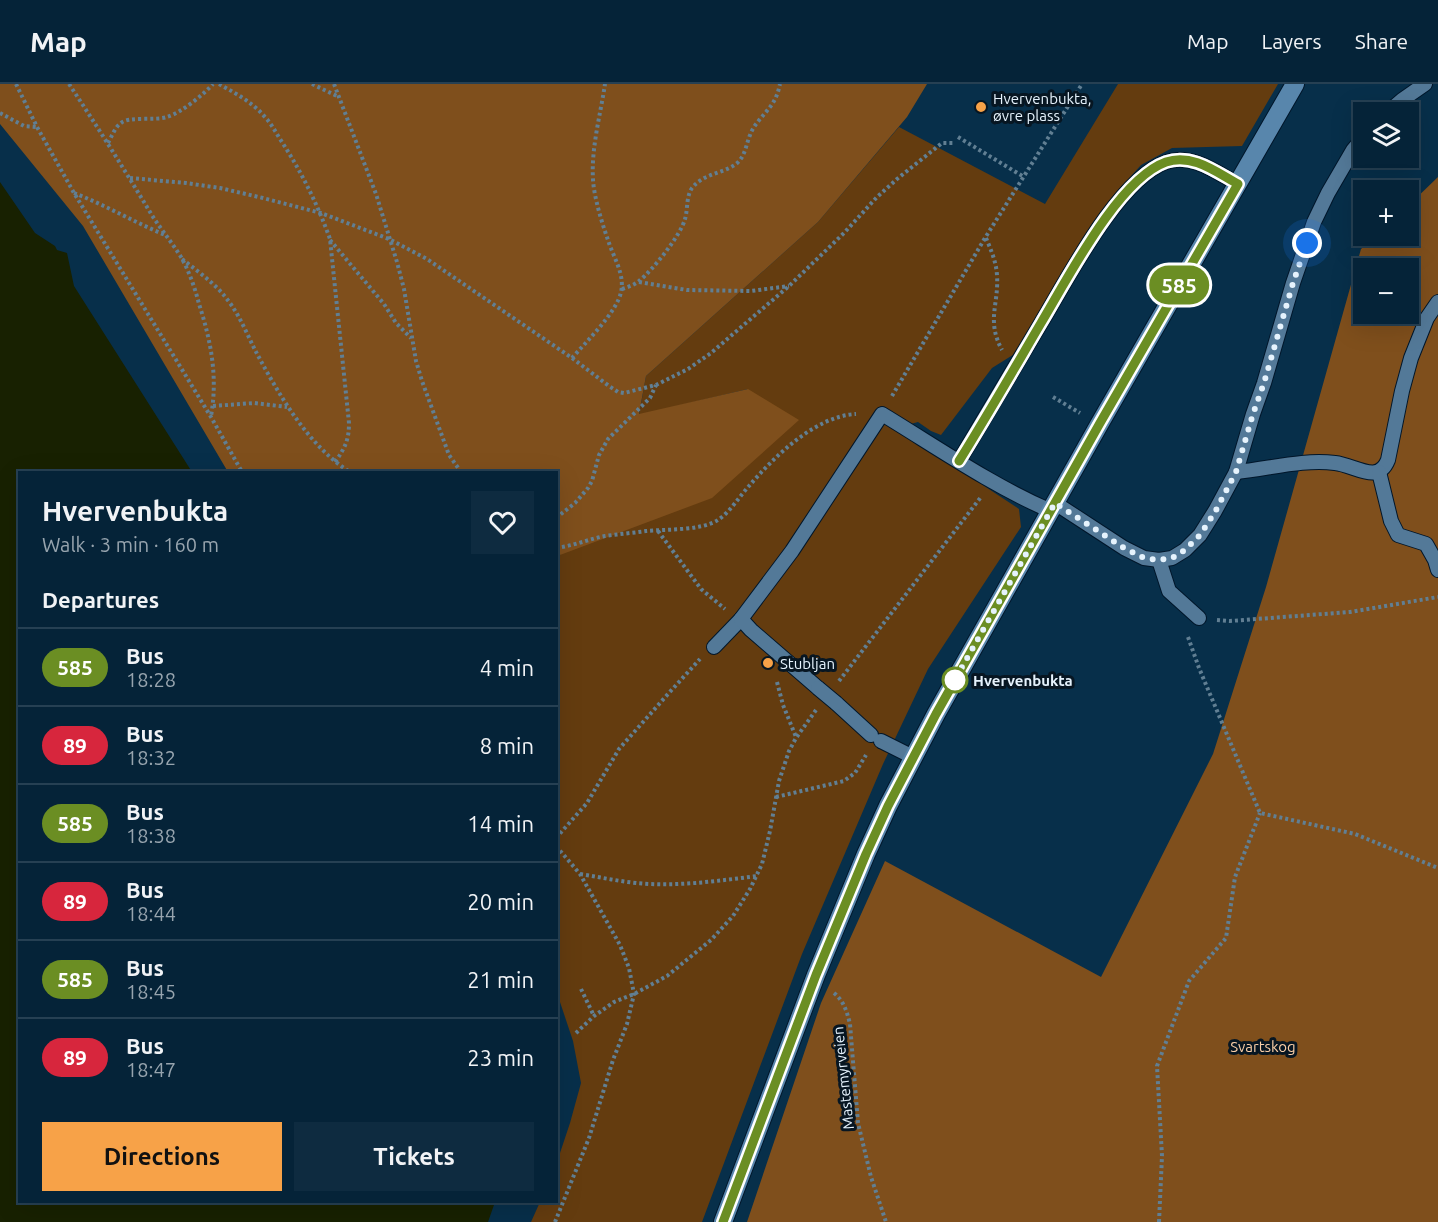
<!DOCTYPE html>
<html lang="en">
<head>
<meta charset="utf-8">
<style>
	body { margin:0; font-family:Ubuntu,sans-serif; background:#0e2b40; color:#f1f3f6; height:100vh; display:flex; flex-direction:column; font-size:22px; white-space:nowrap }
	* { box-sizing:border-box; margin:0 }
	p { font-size:20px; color:#97a4ae }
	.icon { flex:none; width:33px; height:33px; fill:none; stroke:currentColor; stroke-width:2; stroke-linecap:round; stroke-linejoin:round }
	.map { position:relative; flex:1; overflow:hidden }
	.details { position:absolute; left:18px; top:387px; width:540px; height:732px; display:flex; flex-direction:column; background:#052338; border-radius:0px; box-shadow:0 6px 24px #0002,0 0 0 2px #264053 }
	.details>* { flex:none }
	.badge { padding:0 12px; border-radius:20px; font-size:21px; line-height:39px }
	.tools { position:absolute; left:1353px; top:18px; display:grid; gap:12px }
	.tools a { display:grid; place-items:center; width:66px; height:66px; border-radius:0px; background:#052338; box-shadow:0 6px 24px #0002,0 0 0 2px #264053; font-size:30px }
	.you { position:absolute; width:30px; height:30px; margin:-15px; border:4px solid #fff; border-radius:50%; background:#1a73e8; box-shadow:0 0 0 9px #1a73e833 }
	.map>.badge { position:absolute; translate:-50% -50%; box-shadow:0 0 0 3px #fff }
	h2 { padding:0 24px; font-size:22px; line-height:54px }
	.round { display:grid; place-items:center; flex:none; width:63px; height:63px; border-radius:0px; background:#0e2b40 }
	.headline { display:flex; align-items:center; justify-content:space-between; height:102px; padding:0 24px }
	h1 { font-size:28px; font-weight:700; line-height:45px }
	.cta { display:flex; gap:12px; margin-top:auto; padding:12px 24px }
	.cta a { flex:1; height:69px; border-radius:0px; background:#f7a248; color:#111; font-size:24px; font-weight:700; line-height:69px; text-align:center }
	.cta a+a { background:#0e2b40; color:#f1f3f6 }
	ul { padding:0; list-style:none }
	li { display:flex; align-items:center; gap:18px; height:78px; padding:0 24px; border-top:2px solid #264053 }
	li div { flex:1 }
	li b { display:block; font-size:22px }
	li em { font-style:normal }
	li .badge { min-width:66px; font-weight:700; text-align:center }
	header { display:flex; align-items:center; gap:36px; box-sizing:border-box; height:84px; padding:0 30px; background:#052338; border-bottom:2px solid #264053 }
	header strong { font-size:28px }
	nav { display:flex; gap:33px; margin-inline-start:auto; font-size:21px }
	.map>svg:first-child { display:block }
	.green { fill:#643c0f }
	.forest { fill:#7f4f1c; fill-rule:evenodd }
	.water { fill:#182101 }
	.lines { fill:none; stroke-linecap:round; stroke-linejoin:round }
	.lane-casing { stroke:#00162a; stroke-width:16 }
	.secondary-casing { stroke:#00162a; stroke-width:20 }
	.path { stroke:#617f93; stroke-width:4; stroke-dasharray:3 3; stroke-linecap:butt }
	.lane { stroke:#537998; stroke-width:14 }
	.secondary { stroke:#5886ac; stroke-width:18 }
	.lane-bridge-casing { stroke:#00162a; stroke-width:16; stroke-linecap:butt }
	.lane-bridge { stroke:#537998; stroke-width:14 }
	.line-casing { stroke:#fff; stroke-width:14 }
	.line { stroke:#6b8e23; stroke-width:9 }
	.walk { stroke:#e6f3fd; stroke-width:6; stroke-dasharray:0 10.8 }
	.poi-dot { fill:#f7a248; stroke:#071622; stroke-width:2 }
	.stop-dot { fill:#fff; stroke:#6b8e23; stroke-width:3 }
	.labels { text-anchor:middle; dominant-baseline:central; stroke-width:6; stroke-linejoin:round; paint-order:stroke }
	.poi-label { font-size:15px; fill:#e6f3fd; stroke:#071622; text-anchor:start }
	.stop-label { font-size:15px; font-weight:bold; fill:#e6f3fd; stroke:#071622; text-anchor:start }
	.park-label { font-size:15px; fill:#fbcfa7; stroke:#071622 }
	.street-label { font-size:15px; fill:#e6f3fd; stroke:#071622 }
</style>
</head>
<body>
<header>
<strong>Map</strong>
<nav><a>Map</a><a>Layers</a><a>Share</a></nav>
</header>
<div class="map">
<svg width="1438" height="1138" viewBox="0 0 1438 1138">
	<rect width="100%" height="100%" fill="#072f4a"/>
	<polygon class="green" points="1118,0 1278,0 1242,62 1172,64 1141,81 1116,109 1092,143 1016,269 992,284 941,351 931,347 918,338 896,344 1019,425 1021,443 928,585 883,680 802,870 702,1138 531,1138 540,1118 556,1118 557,1078 570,1039 581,999 573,957 556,906 557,470 560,471 748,305 639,331 646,292 818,138 899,43 1045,120"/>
	<g class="forest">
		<polygon points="0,0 927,0 907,33 818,138 646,292 639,330 748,305 799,336 712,414 560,471 556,470 556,388 228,388 83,142 0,40"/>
		<path d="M1438,93V1138H747L821,919L885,777L1101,893L1213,670L1266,503L1361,165L1376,152H1408L1409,121ZM1364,184H1408V230H1364Z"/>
	</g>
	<polygon class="water" points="0,98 35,149 55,162 57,166 67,169 74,202 192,388 20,388 20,1118 495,1118 488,1138 0,1138"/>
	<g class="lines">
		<defs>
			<g id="lane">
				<polyline points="1388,28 1402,16 1425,0"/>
				<path d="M959,377C986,331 1014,285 1041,239C1067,196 1118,95 1166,78C1192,69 1216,88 1238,100"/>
				<path d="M1236,388C1269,385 1302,375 1335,379C1355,381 1378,401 1388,376L1402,307L1411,274L1427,234L1438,218"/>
				<polyline points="1379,388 1391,437 1398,451 1426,460 1435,476 1438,486"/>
				<polyline points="1055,419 1124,464 1144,474 1159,476 1172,474 1185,466 1200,451 1215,427 1236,388 1253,330 1264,299 1293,199 1314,138 1328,109 1353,66 1364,53"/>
				<polyline points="1159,476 1169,507 1199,534"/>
				<polyline points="714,563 741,535"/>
				<path d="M818,604L751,546L741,535L792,467L882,330C938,364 991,401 1051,427"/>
				<polyline points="836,619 871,651"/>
				<polyline points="881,657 913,673"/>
			</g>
			<polyline id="secondary" points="723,1138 816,891 866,770 888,722 936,630 1100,339 1295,0"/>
		</defs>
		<use href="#lane" class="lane-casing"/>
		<use href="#secondary" class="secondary-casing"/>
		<g class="path">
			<polyline points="16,0 37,43 74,109 211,333 242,388"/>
			<path d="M69,0C97,42 124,85 150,128C159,143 171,157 181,173C189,187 195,204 199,220C211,257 218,293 211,332"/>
			<path d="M219,0C235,9 252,18 264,32C271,39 275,47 280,55C301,87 317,119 330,155L349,339C349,356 345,364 335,378"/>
			<polyline points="312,0 337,12"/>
			<polyline points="334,0 376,110 397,178 404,205 416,277 422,297 449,371 461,388"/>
			<polyline points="0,29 24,42 37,43"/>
			<polyline points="958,53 1024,93"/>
			<path d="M108,59C112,52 115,43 121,39C129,32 155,37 167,33C181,29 204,10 213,0"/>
			<polyline points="130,94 186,99 220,104 263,114 321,129 389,155 427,175 572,274 609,302 618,308 624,309 656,301 688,285 711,269 789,202 844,149 877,113 897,95 942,59 955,59"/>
			<path d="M74,109C105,121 134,138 165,151"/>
			<path d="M986,154C991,166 996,177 997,191C999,221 986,236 1002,266"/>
			<polyline points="330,156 384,220 396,239 411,254"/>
			<path d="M182,175C200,189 219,202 232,222C241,235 248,252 255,266C278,309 308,362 350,388"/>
			<polyline points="639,198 687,206 751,207 789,202"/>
			<path d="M622,205C628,203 634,201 639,197C652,187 681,151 685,135C688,125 686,113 692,104C704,89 722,90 736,80C745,73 746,61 750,51C755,37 770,27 776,13C778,9 779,4 780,0"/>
			<path d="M572,274C586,258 617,228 621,208C625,191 614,174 609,159C603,142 597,123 594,105C589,71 600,34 605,0"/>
			<polyline points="892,312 985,154 1082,0"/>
			<polyline points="1053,313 1080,329"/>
			<polyline points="213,322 254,319 287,323"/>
			<polyline points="556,434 575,419 588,404 592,397 599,371 608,355 650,314 656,301"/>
			<polyline points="658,447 701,505 725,525"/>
			<path d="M556,464C573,462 589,455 605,452C619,450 633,449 646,447C667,445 700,447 718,436C730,428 739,413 749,402C774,373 815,332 856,330"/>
			<polyline points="1217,536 1230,537 1350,528 1438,513"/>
			<polyline points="1188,553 1199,584 1260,729 1355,750 1438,784"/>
			<polyline points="839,597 981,413"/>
			<polyline points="777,598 783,621 796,653"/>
			<polyline points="776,713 844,697 855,689 866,671"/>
			<polyline points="556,754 587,719 619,665 668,610 700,575"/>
			<path d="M580,790C599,793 617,797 636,799C676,803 717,797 757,792"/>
			<polyline points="581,905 594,932"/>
			<path d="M834,909C844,917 847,928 850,940L858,1039L871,1093L886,1138"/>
			<polyline points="576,949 594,932 614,918 634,910 667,892 711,856 733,832 750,805 762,780 770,747 779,697 789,667 796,654 816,626"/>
			<polyline points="555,1138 589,1054 613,976 627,940 634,910 629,884 620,861 580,790 556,762"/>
			<polyline points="1159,1138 1162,1072 1157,982 1189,897 1226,854 1235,793 1260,729"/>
		</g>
		<use href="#lane" class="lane"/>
		<use href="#secondary" class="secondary"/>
		<defs>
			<polyline id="lane-bridge" points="818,604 836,619"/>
		</defs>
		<use href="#lane-bridge" class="lane-bridge-casing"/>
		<use href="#lane-bridge" class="lane-bridge"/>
	</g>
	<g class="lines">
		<defs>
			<path id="line" d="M723,1138L816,891L866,770L888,722L936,630L1100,339L1238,100C1216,88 1192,69 1166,78C1118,95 1067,196 1041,239C1014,285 987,332 959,377"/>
		</defs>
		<use href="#line" class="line-casing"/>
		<use href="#line" class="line"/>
		<polyline class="walk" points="955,596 953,599 1055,419 1124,464 1144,474 1159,476 1172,474 1185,466 1200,451 1215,428 1236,388 1253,330 1264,299 1293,199 1307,159"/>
	</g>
	<g class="poi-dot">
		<circle cx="981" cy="23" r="6"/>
		<circle cx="768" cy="579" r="6"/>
	</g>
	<circle class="stop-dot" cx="955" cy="596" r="12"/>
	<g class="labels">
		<g class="poi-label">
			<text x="993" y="14">Hvervenbukta,<tspan x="993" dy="17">øvre plass</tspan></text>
			<text x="780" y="579">Stubljan</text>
		</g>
		<g class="stop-label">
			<text x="973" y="596">Hvervenbukta</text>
		</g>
		<g class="park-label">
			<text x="1263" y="962">Svartskog</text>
		</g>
		<g class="street-label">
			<text transform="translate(843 994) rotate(-96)">Mastemyrveien</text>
		</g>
	</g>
</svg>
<div class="tools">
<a><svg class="icon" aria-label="layers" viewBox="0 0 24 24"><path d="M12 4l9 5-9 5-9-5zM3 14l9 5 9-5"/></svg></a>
<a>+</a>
<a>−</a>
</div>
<div class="you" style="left:1307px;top:159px"></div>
<b class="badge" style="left:1179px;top:201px;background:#6b8e23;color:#fff">585</b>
<section class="details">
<div class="headline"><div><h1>Hvervenbukta</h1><p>Walk · 3 min · 160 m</p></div><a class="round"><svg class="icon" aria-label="heart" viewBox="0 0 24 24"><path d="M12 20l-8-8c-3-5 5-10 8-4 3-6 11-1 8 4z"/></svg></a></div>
<h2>Departures</h2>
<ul>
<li><span class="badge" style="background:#6b8e23;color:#fff">585</span><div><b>Bus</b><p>18:28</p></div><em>4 min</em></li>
<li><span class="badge" style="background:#d7263d;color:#fff">89</span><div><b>Bus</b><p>18:32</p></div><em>8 min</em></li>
<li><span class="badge" style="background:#6b8e23;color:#fff">585</span><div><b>Bus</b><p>18:38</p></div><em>14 min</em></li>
<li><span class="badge" style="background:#d7263d;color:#fff">89</span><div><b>Bus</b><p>18:44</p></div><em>20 min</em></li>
<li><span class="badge" style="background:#6b8e23;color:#fff">585</span><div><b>Bus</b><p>18:45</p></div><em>21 min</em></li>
<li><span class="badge" style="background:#d7263d;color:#fff">89</span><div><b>Bus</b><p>18:47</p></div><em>23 min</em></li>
</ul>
<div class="cta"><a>Directions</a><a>Tickets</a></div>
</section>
</div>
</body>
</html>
